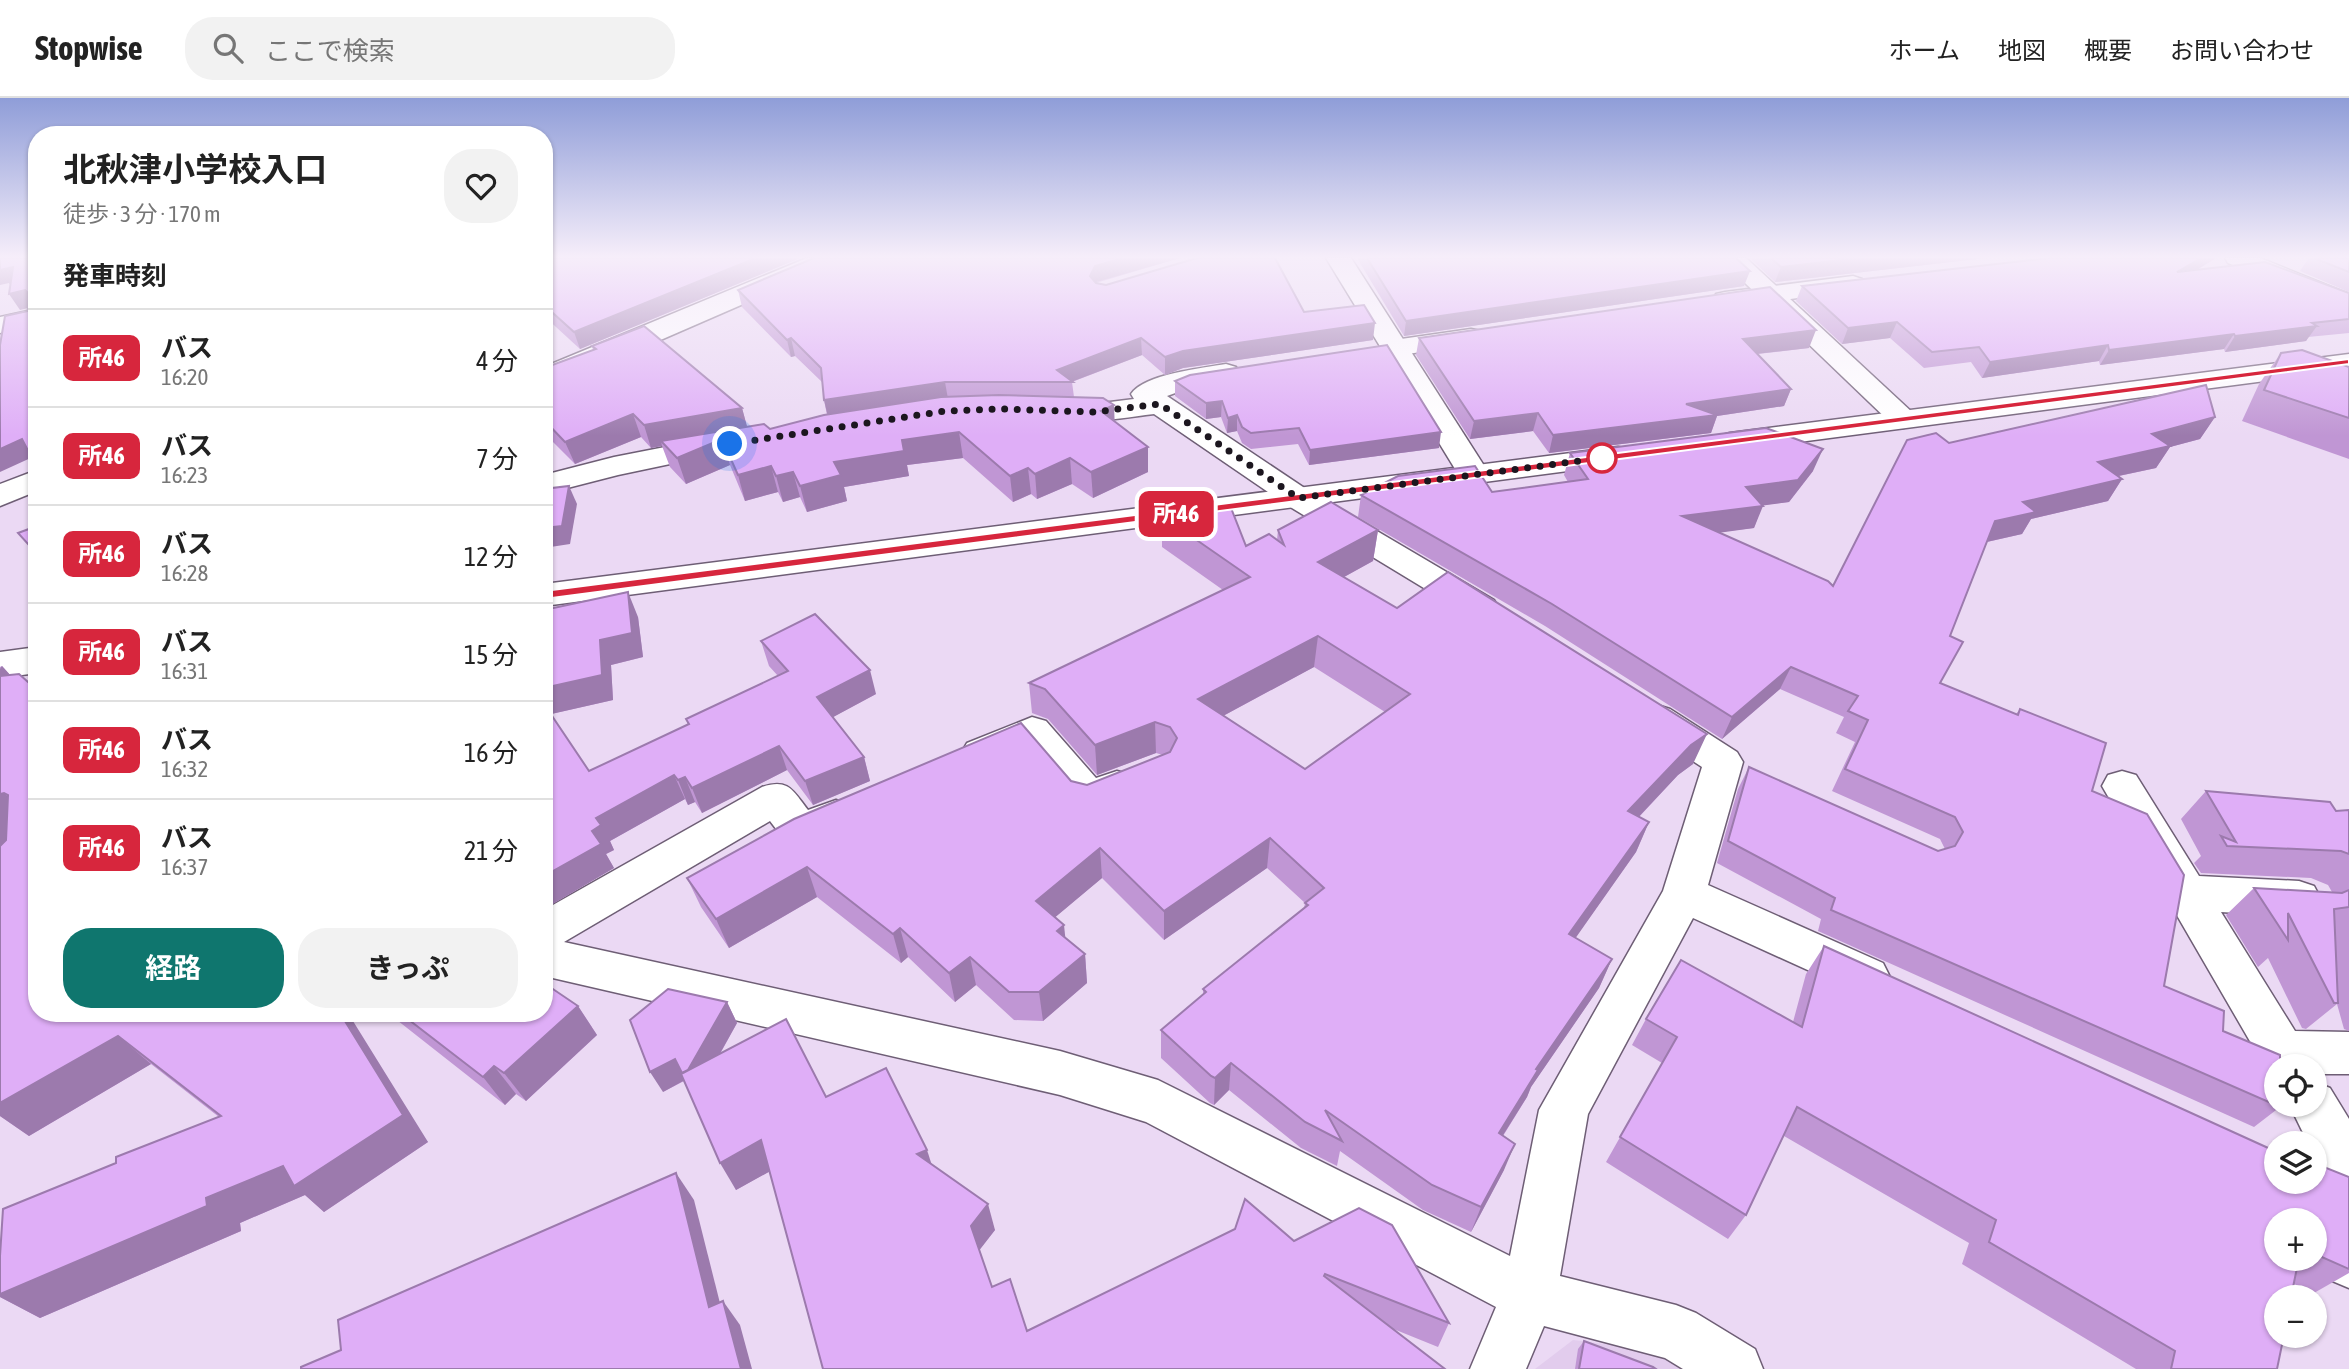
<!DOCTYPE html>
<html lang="ja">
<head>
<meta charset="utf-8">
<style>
	body { margin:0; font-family:"Asap Condensed","Noto Sans JP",sans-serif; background:#f2f2f2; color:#222; height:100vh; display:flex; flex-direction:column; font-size:26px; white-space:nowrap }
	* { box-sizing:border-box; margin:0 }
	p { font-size:23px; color:#767676 }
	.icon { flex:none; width:38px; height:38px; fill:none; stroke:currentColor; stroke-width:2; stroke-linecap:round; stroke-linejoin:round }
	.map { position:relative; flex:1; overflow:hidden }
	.sheet { position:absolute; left:28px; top:28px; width:525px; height:896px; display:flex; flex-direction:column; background:#fff; border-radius:28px; box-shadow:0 2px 5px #0004 }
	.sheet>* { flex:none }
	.badge { padding:0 14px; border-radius:10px; font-size:24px; line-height:46px }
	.controls { position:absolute; left:2264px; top:956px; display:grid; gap:14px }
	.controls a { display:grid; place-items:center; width:63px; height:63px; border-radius:50%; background:#fff; box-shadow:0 2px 5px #0004; font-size:35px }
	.you { position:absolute; width:35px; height:35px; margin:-18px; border:5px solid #fff; border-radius:50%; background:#1a73e8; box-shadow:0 0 0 10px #1a73e833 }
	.map>.badge { position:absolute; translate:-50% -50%; box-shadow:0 0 0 4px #fff }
	h2 { padding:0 35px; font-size:26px; line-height:63px }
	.round { display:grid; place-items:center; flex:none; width:74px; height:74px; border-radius:28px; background:#f2f2f2 }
	.summary { display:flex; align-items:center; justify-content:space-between; height:119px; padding:0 35px }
	h1 { font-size:33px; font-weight:700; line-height:52px }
	.button { display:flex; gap:14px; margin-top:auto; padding:14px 35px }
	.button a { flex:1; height:80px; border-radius:28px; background:#0f766e; color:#fff; font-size:28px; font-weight:700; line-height:80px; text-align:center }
	.button a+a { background:#f2f2f2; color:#222 }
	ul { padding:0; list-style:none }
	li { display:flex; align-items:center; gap:21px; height:98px; padding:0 35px; border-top:2px solid #e0e0e0 }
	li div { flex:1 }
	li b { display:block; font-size:26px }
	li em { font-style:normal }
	li .badge { min-width:77px; font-weight:700; text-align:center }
	header { display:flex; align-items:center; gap:42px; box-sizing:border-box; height:98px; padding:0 35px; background:#fff; border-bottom:2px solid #e0e0e0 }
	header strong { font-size:33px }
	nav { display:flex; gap:38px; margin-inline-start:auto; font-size:24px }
	.search { width:490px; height:63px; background:#f2f2f2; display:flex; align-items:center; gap:18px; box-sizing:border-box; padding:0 24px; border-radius:28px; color:#767676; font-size:26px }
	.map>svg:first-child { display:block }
	.built { fill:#e2cced }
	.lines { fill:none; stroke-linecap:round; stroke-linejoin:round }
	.minor-casing { stroke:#6e5e75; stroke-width:3 }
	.tertiary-casing { stroke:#6e5e75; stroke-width:3 }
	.minor { fill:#fff; fill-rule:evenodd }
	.tertiary { fill:#fff; fill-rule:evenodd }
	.wall { fill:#c096d4; fill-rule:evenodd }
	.shaded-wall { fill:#9c7aad }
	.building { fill:#dfaef7; stroke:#9c7aad; stroke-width:2; fill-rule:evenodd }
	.line { fill:#d7263d; stroke:#fff; stroke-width:2 }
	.walk { stroke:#1c161f; stroke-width:7; stroke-dasharray:0 12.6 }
	.stop-dot { fill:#fff; stroke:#d7263d; stroke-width:3.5 }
</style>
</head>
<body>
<header>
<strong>Stopwise</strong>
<div class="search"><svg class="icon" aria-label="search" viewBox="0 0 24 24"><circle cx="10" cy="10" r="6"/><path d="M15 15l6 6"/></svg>ここで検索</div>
<nav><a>ホーム</a><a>地図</a><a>概要</a><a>お問い合わせ</a></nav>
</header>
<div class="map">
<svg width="2349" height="1271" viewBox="0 0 2349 1271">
	<rect width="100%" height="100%" fill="#ebd9f4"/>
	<polygon class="built" points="1573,1242 1652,1252 1683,1271 1535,1271"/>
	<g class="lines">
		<defs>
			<g id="minor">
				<polygon points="807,160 841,160 838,165 626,257 544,287 544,269"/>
				<polygon points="1326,160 1351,160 1490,377 1485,384 1474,386 1463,384"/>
				<polygon points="1719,160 1746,160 1913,315 1918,321 1913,327 1903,330 1893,327"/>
				<polygon points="2225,160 2260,160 2349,196 2349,213 2228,165"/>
				<polygon points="37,211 37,227 0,235 0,219"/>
				<path d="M1226,266L1236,269L1240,275L1236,281L1189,290L1167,298L1309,393L1494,502L1499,510L1494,518L1482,522L1470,518L1287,407L1154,316C1120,320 1085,328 1051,319L1046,313L1051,307L1061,304L1094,306L1134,301L1131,296C1144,276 1203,270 1226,266Z"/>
				<polygon points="716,339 727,342 731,348 727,354 618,377 544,396 544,377 614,359"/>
				<path d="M1657,607L1670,611L1737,654L1743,664L1708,787L1883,865L1890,879L1883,893L1867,899L1693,820L1588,1016L1560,1178L1676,1207L1696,1215L1755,1251L1763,1271H1683L1665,1260L1544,1228L1526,1271H1470L1496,1209L1146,1024L1060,997L544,878V812L762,689C789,680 793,693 808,712L836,702L850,707L856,718L850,729L801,749L786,744L770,723L564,844L1060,953L1158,982L1510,1158L1539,1012L1663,793L1702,669L1644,631L1638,621L1644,611Z"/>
				<polygon points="1032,619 1046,623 1096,680 1117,673 1131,677 1137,688 1131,699 1104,711 1090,715 1076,711 1026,652 981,669 967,665 961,655 967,645"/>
				<polygon points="2122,673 2136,677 2199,778 2299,783 2314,788 2321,801 2314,814 2299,819 2221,814 2295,933 2349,934 2349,976 2315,976 2315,968 2277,968 2277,985 2273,983 2102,688 2108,677"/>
				<polygon points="2315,984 2330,990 2349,1021 2349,1190 2330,1182 2322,1163 2315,1045 2308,1045 2289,1006 2315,1006"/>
			</g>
			<g id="tertiary">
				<polygon points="1853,178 1862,181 1866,186 1862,191 1725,210 1716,208 1712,202 1716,196 1725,194"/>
				<polygon points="1471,231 1481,233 1485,239 1481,245 1394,258 1384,256 1380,250 1384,244 1394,242"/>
				<polygon points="2349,256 2349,272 1730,353 1719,350 1715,344 1719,338 1730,335"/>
				<polygon points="1618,349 1629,351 1633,358 1629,365 544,508 544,486"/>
				<polygon points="37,372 37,393 0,408 0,386"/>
				<polygon points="37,549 37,575 0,580 0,554"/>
			</g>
		</defs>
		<use href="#minor" class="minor-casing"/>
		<use href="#tertiary" class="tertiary-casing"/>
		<use href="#minor" class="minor"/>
		<use href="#tertiary" class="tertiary"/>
	</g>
	<g class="wall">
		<polygon points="544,160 800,160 580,251 544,218"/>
		<polygon points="1180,160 1096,185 1304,214 1373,242 1183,270 1165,277 1142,257 1072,284 1074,299 1114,323 1148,374 1093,400 1072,386 1037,401 1031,396 1013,404 963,360 907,367 909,378 844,389 847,403 807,414 800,399 783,404 778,394 745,403 730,367 686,386 670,369 662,348 651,350 641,339 575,366 544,335 544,270 593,252 592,248 742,310 747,329 770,331 827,317 824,302 822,284 795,258 791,259 742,209 738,192"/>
		<polygon points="1357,160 1736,160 1744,188 1404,238"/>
		<polygon points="1750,160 1986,160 1775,184"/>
		<polygon points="2216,160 2197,172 2349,195 2349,235 2308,239 2306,243 2225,254 2224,251 2100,267 2099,263 1982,280 1971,264 1924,270 1890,240 1842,246 1796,203 1802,188"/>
		<polygon points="2309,160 2349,160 2349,194 2300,173"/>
		<polygon points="1419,240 1809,250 1758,256 1791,291 1784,308 1717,318 1711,335 1549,355 1533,333 1470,341 1416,257"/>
		<polygon points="2281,255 2349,269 2349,361 2242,323 2259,286"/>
		<polygon points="1175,283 1439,350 1309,367 1298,346 1251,351 1242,345 1237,333 1227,335 1221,319 1206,321 1175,298"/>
		<polygon points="2215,319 2200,341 2170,349 2156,370 2119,378 2122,381 2108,403 2031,421 2022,436 1987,444 1950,538 1940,585 2016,616 2020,611 2092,693 2164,888 2223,933 2280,1009 2254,1029 1818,833 1821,821 1717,765 1738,691 1749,669 1938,753 1945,751 1940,741 1832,693 1855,644 1836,635 1844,619 1780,591 1722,641 1545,528 1358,419 1361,397 1492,394 1568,384 1564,377 1570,355 1813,373 1789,404 1762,407 1754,430 1719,434 1833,488 1949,345"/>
		<path d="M1162,418L1246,448L1277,442L1278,432H1378L1373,463L1344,479L1397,510L1693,666L1678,677L1639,719L1649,724L1636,754L1575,840L1612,861L1599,890L1531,989L1527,999L1503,1038L1504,1072L1471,1134L1423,1112L1340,1053L1337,1068L1301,1050L1229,992L1214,1007L1210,1005L1161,960V932L1203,896V891L1304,810L1305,805L1267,770L1164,842L1102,780L1055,819L1065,839L1085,856L1087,885L1043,923L1014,922L976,887L955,904L908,859L901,865L817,799L729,850L701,809L687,780L1071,683L1087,687L1163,657L1156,655L1097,677L1048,621L1032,615L1029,585L1223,492L1162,449ZM1314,569L1385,614L1305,671L1223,618Z"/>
		<polygon points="544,512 638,519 643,559 611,567 613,602 551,616 589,673 688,627 686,621 778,578 769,568 761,543 876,596 833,619 864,659 870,683 813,707 787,672 702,715 695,704 688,707 685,701 610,743 614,752 606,756 614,770 544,811"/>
		<polygon points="2,568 428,1044 324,1114 305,1097 240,1125 241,1133 40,1220 0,1199 0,1158 116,1065 219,1019 151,966 29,1038 0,1018 0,569"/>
		<polygon points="2206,693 2336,713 2349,712 2349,933 2344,931 2337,906 2306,931 2302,930 2268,860 2258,869 2226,817 2254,790 2332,794 2328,787 2311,780 2201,775 2194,765 2201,758 2181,721"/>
		<path d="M1824,848L2349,1087V1175L2314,1195L2294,1186L2277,1271H2136L1962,1166L1969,1145L1784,1038L1746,1117L1728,1141L1606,1064L1662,965L1632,947L1646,921L1793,924L1806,876ZM2315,1122V1160H2277Z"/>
		<polygon points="727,904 737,925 720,956 826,999 932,1067 995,1132 979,1152 992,1189 1027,1233 1294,1143 1449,1225 1438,1249 1391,1230 823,1271 770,1073 736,1092 684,983 663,994"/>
		<polygon points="578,908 597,937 526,1003 516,996 505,1007 388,915 544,915"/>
		<polygon points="1584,1243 1656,1271 1575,1271 1578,1251"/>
	</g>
	<g class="shaded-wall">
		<polygon points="756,160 800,160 580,251 574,234"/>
		<polygon points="1123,160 1180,160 1096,184 1091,194 1090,178 1095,168"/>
		<polygon points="1859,160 1986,160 1775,184 1781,169"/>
		<polygon points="2201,160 2216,160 2168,189 2177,174"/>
		<polygon points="0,169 13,169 11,188 9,185 0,187"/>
		<polygon points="1750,173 1744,188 1404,238 1406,223"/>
		<polygon points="25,192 36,208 20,212 9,196"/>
		<polygon points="1897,224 1890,240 1842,246 1848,230"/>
		<polygon points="1375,225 1373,242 1183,270 1165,277 1165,259 1183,253"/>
		<polygon points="2317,228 2306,243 2225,254 2235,238"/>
		<polygon points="1816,232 1809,250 1737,258 1743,241"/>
		<polygon points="2234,236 2224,251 2100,267 2109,252"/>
		<polygon points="791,240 795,258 791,259 787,242"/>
		<polygon points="1141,240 1142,257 1071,284 1057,272"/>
		<polygon points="2108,247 2099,263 1982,280 1990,264"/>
		<polygon points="945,284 948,301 828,319 824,302"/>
		<polygon points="1791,291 1784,308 1717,318 1711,335 1549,355 1553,337 1686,306"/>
		<polygon points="1222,303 1221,319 1206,321 1206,305"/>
		<polygon points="1114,307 1115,333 1101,313"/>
		<polygon points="742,310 748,332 661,343 662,348 651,350 644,327"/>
		<polygon points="1538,315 1533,333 1470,341 1474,323"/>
		<polygon points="633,316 641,339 575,366 565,344"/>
		<polygon points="1237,317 1237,333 1227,335 1228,320"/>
		<polygon points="2215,319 2200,341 2170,349 2156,370 2085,385 2098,364 2152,336"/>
		<polygon points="959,334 963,360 907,367 909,378 844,389 847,403 807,414 800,388 834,364 902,342"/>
		<polygon points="1441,334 1439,350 1309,367 1310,352"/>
		<polygon points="22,341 35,358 0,374 0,351"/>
		<polygon points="722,341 730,367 686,386 677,360"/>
		<polygon points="1148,349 1148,374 1093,400 1091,374"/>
		<polygon points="1823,351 1813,373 1789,404 1737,411 1746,389"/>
		<polygon points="1070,360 1072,386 1037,401 1035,376"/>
		<polygon points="771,368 778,394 745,403 738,377"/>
		<polygon points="1028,370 1031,396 1013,404 1010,378"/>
		<polygon points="793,374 800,399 783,404 776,378"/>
		<polygon points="2122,381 2108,403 2031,421 2022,436 1982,445 1995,423 2023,404"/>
		<polygon points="569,388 577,406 570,446 544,450 544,430"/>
		<polygon points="1763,408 1754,430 1674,441 1682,418"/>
		<polygon points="1378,432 1373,463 1315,495 1318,464"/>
		<polygon points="628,494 638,519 643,559 611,567 613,602 547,617 544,611 544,590 600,542"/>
		<polygon points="1318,538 1314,569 1197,632 1198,601"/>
		<polygon points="2,568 31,600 0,584 0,571"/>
		<polygon points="1791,569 1780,591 1722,641 1732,619"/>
		<polygon points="870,572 876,596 824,624 817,599"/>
		<polygon points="1155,624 1156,655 1097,677 1095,647"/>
		<polygon points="1707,636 1693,666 1678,677 1616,743 1628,713 1691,647"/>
		<polygon points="779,648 787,672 702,715 692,690"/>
		<polygon points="864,659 870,683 813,707 805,683"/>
		<polygon points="674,677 685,701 610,743 614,752 606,756 614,770 544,811 544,778 592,733 596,720"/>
		<polygon points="685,679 695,704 688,707 678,682"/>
		<polygon points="4,695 36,725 0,750 0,696"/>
		<polygon points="1649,724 1636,754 1558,865 1569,836"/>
		<polygon points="1270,740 1267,770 1164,842 1164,813"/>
		<polygon points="1100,750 1102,780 1040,832 1036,803"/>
		<polygon points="807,769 817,799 729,850 716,821"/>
		<polygon points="1064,827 1067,856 1057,833"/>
		<polygon points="900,830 908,859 901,865 893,836"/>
		<polygon points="1085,856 1087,885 1043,923 1039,894"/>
		<polygon points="970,859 976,887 955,904 949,875"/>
		<polygon points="1612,861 1599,890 1531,989 1527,999 1488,1061 1499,1035 1536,971"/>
		<polygon points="727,904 737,925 695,1000 685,982 663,994 650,974"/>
		<polygon points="578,908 597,937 526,1003 504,975"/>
		<polygon points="340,915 348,915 428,1044 324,1114 305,1097 240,1125 241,1133 40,1220 0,1199 0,1196 206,1100"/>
		<polygon points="118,938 151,966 29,1038 0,1018 0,1005"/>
		<polygon points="1231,965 1229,992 1214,1007 1215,980"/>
		<polygon points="494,968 516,996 505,1007 483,979"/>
		<polygon points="761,1042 776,1070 736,1092 720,1065"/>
		<polygon points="1515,1046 1504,1072 1471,1134 1481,1109"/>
		<polygon points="927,1052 936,1080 917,1056"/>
		<polygon points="676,1075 694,1102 727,1233 709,1209"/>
		<polygon points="988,1106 995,1132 978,1154 971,1128"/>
		<polygon points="723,1203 740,1227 752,1271 741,1271"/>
	</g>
	<g class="building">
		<polygon points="0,160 37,160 37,370 22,341 0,351 0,247 5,218 28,213 28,195 25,192 9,196 13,169 0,172"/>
		<polygon points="544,160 756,160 574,234 544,207"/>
		<polygon points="814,160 1123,160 1095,168 1090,178 1096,185 1106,187 1197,160 1275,160 1304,214 1364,207 1375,225 1183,253 1165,259 1141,240 1057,272 1073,284 945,284 824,302 821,270 791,240 787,242 738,192"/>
		<polygon points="1367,160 1736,160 1750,173 1406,223"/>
		<polygon points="1771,160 1859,160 1781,169"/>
		<polygon points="2049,160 2201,160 2177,174 2265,164 2349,195 2349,221 2312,225 2317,228 2235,238 2234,236 2109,252 2108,247 1990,264 1979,249 1932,254 1897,224 1848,230 1802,188"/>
		<polygon points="2314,160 2349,160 2349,174"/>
		<polygon points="1770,189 1816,232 1743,241 1791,291 1686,306 1717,317 1553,337 1538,315 1474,323 1419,240"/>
		<polygon points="644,228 742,310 644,327 633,316 565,344 544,322 544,270 596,251 592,248"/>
		<polygon points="1387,247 1441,334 1310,352 1299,330 1251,335 1242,329 1237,317 1228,320 1222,303 1206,305 1175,283 1190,277"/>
		<polygon points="2302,252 2349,269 2349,320 2264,292 2281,255"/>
		<polygon points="2206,287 2215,319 2152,336 2170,348 2098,364 2122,381 2023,404 2036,414 1995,423 1950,538 1963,544 1940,585 2018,617 2020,611 2106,645 2092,693 2147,716 2184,777 2164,888 2224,913 2223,933 2280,957 2280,968 2277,968 2277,1006 2280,1006 2280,1009 1831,812 1835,800 1728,743 1749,669 1938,753 1955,748 1963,734 1955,719 1845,671 1868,622 1848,613 1858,598 1791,569 1732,619 1552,506 1361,397 1398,378 1475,368 1492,394 1588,381 1570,355 1766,330 1823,351 1798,382 1746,389 1763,408 1682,418 1828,483 1833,488 1907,342 1936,335 1949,345"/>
		<polygon points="999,297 1103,300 1114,307 1101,313 1148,349 1091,374 1070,360 1035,376 1028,370 1010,378 959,334 902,342 904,353 834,364 841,377 800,388 793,374 776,378 771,368 738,377 722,341 677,360 661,343 764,326 770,331 824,317 941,299"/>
		<polygon points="569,388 562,428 544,430 544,391"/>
		<path d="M1331,404L1378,432L1318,464L1397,510L1448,474L1707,636L1691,647L1628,713L1649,724L1569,836L1612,861L1536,971L1538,972L1499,1035L1515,1046L1481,1109L1432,1087L1325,1012L1342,1043L1305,1024L1231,965L1215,980L1211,978L1161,932L1206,894L1203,891L1308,807L1305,805L1324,790L1270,740L1164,813L1100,750L1036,803L1064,827L1057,833L1085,856L1039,894H1009L970,859L949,875L900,830L893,836L807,769L716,821L687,780L794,721L1021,625L1071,683L1087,687L1170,654L1177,640L1170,629L1155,624L1095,647L1045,591L1029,585L1250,479L1162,418L1231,410L1246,448L1269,436L1284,447L1278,432ZM1318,538L1410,596L1305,671L1198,601Z"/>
		<polygon points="37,428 37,456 18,435"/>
		<polygon points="628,494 632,535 600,542 602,577 544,590 544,512"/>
		<polygon points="815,516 870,572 817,599 864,659 805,683 779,648 692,690 685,679 678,682 674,677 596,720 601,727 592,733 601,746 544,778 544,606 589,673 689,626 686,621 788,573 761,543"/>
		<polygon points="19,576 37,592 37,915 340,915 403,1017 294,1088 283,1068 206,1100 207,1108 0,1196 0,1158 3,1111 116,1065 116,1059 221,1018 118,938 0,1005 0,748 6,742 8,697 4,695 0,696 0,578"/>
		<polygon points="2206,693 2330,704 2336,713 2349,712 2349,756 2341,753 2227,748 2221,738 2236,744"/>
		<polygon points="2254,790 2342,795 2349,792 2349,809 2334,811 2338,905 2334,905 2288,815 2288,842"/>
		<polygon points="1824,848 2277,1054 2277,1083 2315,1083 2315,1068 2319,1067 2349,1079 2349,1171 2315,1156 2315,1122 2277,1122 2277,1160 2299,1160 2291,1199 2277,1199 2277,1237 2284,1237 2277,1271 2171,1271 2175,1253 1989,1144 1996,1122 1797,1009 1746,1117 1620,1039 1677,939 1646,921 1681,862 1802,929"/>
		<polygon points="544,885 578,908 504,975 494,968 483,979 400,915 544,915"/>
		<polygon points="668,891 727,904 688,972 682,975 675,961 650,974 630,922"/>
		<polygon points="786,921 826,999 886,970 927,1052 917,1056 988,1106 971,1128 992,1189 1010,1181 1027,1233 1235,1131 1245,1101 1294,1143 1359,1110 1392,1127 1449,1225 1325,1176 1324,1178 1445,1271 823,1271 761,1042 720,1065 681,976"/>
		<polygon points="676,1075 709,1209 723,1203 741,1271 301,1271 301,1269 341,1252 338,1222"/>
		<polygon points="1584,1243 1653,1269 1656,1271 1579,1271"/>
	</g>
	<linearGradient id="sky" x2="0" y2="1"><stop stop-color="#8f9dd8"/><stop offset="0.47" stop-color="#f6eefa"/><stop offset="1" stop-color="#f6eefa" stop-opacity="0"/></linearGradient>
	<rect width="2349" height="338" fill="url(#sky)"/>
	<polygon class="line" points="2349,261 2349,266 544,501 538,497 544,493"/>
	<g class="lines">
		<polyline class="walk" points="730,346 945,313 1002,311 1094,314 1160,306 1298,400 1602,360"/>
	</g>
	<circle class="stop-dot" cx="1602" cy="360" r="14"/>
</svg>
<div class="controls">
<a><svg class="icon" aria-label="locate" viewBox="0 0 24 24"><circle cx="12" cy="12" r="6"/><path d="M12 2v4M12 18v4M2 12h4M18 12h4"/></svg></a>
<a><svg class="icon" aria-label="layers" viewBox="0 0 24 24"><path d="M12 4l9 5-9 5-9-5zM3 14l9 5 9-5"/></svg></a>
<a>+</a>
<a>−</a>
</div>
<div class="you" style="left:730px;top:346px"></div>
<b class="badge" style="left:1176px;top:416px;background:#d7263d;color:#fff">所46</b>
<section class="sheet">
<div class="summary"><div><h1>北秋津小学校入口</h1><p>徒歩 · 3 分 · 170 m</p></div><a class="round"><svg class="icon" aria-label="heart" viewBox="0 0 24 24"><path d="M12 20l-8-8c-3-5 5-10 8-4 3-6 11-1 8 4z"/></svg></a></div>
<h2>発車時刻</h2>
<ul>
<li><span class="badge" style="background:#d7263d;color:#fff">所46</span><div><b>バス</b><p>16:20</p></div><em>4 分</em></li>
<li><span class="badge" style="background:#d7263d;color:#fff">所46</span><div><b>バス</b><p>16:23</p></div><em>7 分</em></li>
<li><span class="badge" style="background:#d7263d;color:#fff">所46</span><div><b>バス</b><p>16:28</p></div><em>12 分</em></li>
<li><span class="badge" style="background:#d7263d;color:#fff">所46</span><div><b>バス</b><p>16:31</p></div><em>15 分</em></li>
<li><span class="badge" style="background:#d7263d;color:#fff">所46</span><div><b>バス</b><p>16:32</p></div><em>16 分</em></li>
<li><span class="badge" style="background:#d7263d;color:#fff">所46</span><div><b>バス</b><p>16:37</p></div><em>21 分</em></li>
</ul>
<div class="button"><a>経路</a><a>きっぷ</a></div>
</section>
</div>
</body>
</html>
